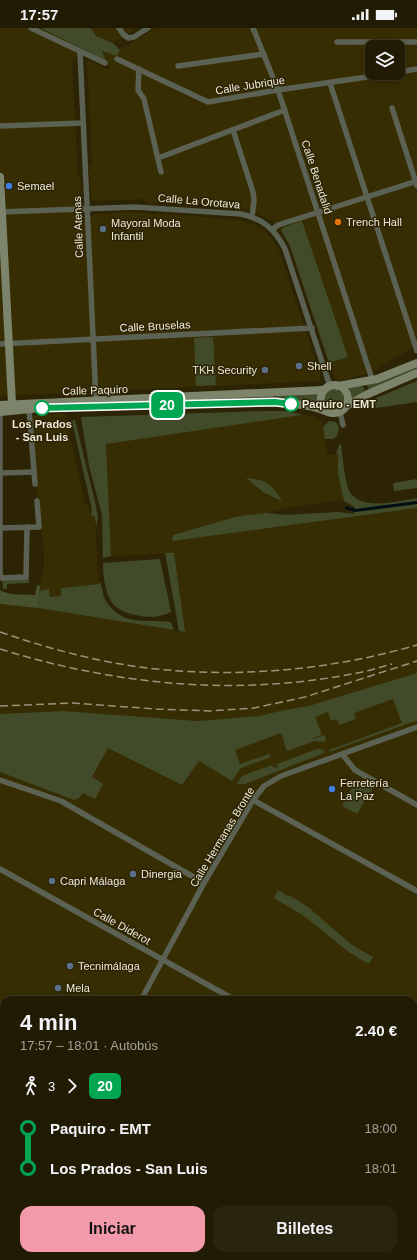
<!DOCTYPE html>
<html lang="es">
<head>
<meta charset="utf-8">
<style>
	body { margin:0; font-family:Helvetica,sans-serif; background:#29240e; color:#f1f3f6; height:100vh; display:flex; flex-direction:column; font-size:15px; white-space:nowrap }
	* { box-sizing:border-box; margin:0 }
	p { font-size:13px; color:#a2a19a }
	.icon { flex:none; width:22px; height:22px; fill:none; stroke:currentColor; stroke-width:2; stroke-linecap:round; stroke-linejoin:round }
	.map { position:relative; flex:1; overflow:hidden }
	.panel { position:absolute; left:0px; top:968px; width:417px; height:264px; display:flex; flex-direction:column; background:#211b04; border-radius:12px 12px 0 0; box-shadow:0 2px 6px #0003,0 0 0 1px #3e3926 }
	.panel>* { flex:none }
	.badge { padding:0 8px; border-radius:6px; font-size:14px; line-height:26px }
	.buttons { position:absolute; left:365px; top:12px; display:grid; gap:8px }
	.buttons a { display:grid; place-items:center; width:40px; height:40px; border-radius:8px; background:#211b04; box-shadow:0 2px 6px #0003,0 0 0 1px #3e3926; font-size:20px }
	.map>.badge { position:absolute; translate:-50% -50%; box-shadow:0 0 0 2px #fff }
	.legs { display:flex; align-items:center; gap:6px; height:44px; padding:0 20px; font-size:13px }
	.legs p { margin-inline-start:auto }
	.headline { display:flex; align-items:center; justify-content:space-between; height:68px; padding:0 20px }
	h1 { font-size:22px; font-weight:800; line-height:30px }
	.primary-button { display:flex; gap:8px; margin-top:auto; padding:8px 20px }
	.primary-button a { flex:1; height:46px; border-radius:12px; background:#f39aaa; color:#111; font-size:16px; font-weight:800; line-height:46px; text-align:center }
	.primary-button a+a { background:#29240e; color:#f1f3f6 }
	ul { padding:0 20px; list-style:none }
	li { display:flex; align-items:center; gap:14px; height:40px; font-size:15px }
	li i { display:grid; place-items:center; width:6px; height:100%; margin:0 5px; background:currentColor }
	li i::after { content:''; width:10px; height:10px; margin:-5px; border:3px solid; border-radius:50%; background:#211b04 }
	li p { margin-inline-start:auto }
	li:first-child i { background:linear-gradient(#0000 50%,currentColor 0) }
	li:last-child i { background:linear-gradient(currentColor 50%,#0000 0) }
	.status { display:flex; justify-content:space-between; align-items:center; height:28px; padding:0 20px; background:#211b04; direction:ltr }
	.status svg { height:11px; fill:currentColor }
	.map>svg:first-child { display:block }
	.built { fill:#372d03; fill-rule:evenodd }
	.green { fill:#414b29 }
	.forest { fill:#47512e }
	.water { fill:#000d14 }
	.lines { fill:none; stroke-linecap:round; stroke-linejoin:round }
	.street { stroke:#5c6253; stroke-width:5.5 }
	.secondary { stroke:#7c856c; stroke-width:8 }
	.rail { stroke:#9a947d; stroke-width:1.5; stroke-dasharray:8 4; stroke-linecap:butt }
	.line-1-casing { stroke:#fff; stroke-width:9 }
	.line-1 { stroke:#00a651; stroke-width:6 }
	.shop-dot { fill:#3f7fe0; stroke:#2c2405; stroke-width:1.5 }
	.food-dot { fill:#e8710a; stroke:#2c2405; stroke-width:1.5 }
	.service-dot { fill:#5c6f8a; stroke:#2c2405; stroke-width:1.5 }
	.stop-1-dot { fill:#fff; stroke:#00a651; stroke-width:2 }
	.labels { text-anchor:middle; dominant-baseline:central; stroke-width:3; stroke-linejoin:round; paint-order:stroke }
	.street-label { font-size:11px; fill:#eee9d8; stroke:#2c2405 }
	.poi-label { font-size:11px; fill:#eee9d8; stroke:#2c2405; text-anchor:start }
	.stop-label { font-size:11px; font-weight:bold; fill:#eee9d8; stroke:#2c2405; text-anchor:start }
</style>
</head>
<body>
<div class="status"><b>17:57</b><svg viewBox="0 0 49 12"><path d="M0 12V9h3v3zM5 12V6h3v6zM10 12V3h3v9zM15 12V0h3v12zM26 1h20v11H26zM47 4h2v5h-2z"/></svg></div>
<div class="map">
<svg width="417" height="1232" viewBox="0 0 417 1232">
	<rect width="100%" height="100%" fill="#2c2405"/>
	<g class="built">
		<polygon points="0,0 138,0 113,15 96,8 72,33 78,147 80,147 81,160 80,171 77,174 77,187 80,188 92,188 96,186 131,184 192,188 239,192 253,196 260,200 271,209 279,222 320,346 320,353 0,368"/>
		<path d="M156,0H417V317L376,341L363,347L339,353L336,352L329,335L290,218L281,202L273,194L248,181L167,174L148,176L145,171L97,173H93L91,170L89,137H92L87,33L88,32L110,42L102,23L117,28L120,22ZM372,19H398V45H372Z"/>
		<polygon points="263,383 283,383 316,389 325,396 323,399 328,427 338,426 338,446 344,473 334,473 286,480 267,485 235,489 173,507 172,513 417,480 417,1016 413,1019 413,972 4,972 4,1228 173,1228 168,1232 0,1232 0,744 28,754 92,750 108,720 182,757 199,733 258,689 198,693 63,683 0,686 0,576 38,580 184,604 174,525 111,528 104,389"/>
		<polygon points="65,385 84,470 84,475 88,478 90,486 95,489 95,491 99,556 61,560 62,568 50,569 49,561 39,563 44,539 44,524 37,471 31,388"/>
		<polygon points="413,1145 417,1146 417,1232 321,1232 322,1228 413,1228"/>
	</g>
	<g class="green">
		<polygon points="41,0 91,0 96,8 113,15 120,22 117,28 102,23 106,33"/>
		<polygon points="302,193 348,329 329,335 290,218 281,202 284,199"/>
		<polygon points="213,309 216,357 196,358 194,310"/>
		<polygon points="417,338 417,342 369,362 366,355"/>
		<polygon points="417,353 417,374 376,380 374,371"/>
		<polygon points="362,356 365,363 352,372 351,364 348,359"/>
		<circle cx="334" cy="371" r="10"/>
		<polygon points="318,364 316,370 317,378 277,372 277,367"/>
		<polygon points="273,368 273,372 166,375 166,372"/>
		<polygon points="263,383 283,383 301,386 301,387 106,416 111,528 103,530 102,487 89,438 81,389"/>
		<polygon points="75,392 96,478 98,490 96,500 95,489 91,487 92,482 72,393"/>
		<polygon points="329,393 331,393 336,394 339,400 337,408 333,411 325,411 323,399"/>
		<path d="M341,416C343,430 344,447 348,460C357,485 398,473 417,470V480L172,513L173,507L235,489L248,487L267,485L286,487L337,484L354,486L355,479L344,473L338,446V426H336L339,417Z"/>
		<path d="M246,450C266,452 272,456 282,473L263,464Z"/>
		<polygon points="417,451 417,460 394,463 393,455"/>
		<polygon points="165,525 174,525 185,604 179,603"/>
		<path d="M160,531L171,584C167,586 163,587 159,588C147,591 122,586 114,577C105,567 103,548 103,535Z"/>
		<polygon points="29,550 29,555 7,556 7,561 3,561 2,552"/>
		<path d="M99,553C103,559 102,567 106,573C122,599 146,591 171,594L174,602L38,580L39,563L49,561L50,569L61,568V560L99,556Z"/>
		<polygon points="417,645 417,693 409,695 329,724 329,722 402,695 393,671 354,685 356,691 339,697 337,691 331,693 328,684 315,689 322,707 313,710 313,711 325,707 326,711 325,714 314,713 287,723 281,705 235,722 240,736 269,726 271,729 241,740 232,753 199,733 182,757 108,720 92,749 103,756 95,771 83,765 79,770 74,772 0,744 0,686 63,683 198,693 260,688 280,683 309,678"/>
		<polygon points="317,721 324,722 324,725 245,756 237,756 242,748 272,737 274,740 278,739 277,736"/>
		<polygon points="356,752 372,761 357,786 342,778"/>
		<polygon points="278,862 288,868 289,867 308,879 352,917 373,929 369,936 350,925 304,888 274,870"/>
		<polygon points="417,991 417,1016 413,1019 413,995"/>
		<polygon points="417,1061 417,1141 413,1139 413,1064"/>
		<polygon points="413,1145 417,1146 417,1220 413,1220"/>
		<polygon points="245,1228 322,1228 321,1232 245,1232"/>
	</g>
	<path class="forest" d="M37,557L40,558L38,580L0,576V562C10,568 24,566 35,567Z"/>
	<g class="water">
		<polygon points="417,473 417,476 355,484 345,481 345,478 355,481"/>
		<polygon points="417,1039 417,1061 413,1064 413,1043"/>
		<polygon points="203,1228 228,1228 223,1232 199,1232"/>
	</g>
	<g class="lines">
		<g class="street">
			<polyline points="31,0 105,35"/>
			<polyline points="119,0 123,6 128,10 134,9 148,0"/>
			<polyline points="253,0 278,62 372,351"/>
			<polyline points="337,14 417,14"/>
			<polyline points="80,24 96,373"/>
			<polyline points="117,31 208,74 278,62 394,45"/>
			<polyline points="178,38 264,26"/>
			<polyline points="139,41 138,62 144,71 161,144"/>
			<polyline points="398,44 417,41"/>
			<polyline points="330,55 417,323"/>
			<polyline points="392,80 417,158"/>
			<polyline points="0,98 83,95"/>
			<polyline points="233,102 253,164 254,172 252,189"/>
			<polyline points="158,130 285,82"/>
			<path d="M0,184L135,179L241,186C263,191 275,201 285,221L330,358"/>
			<polyline points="273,201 278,197 417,153"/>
			<polyline points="0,316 312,300"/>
			<polyline points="29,381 35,456"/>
			<polyline points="340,384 343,397"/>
			<polyline points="0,389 0,547"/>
			<polyline points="0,445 34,444"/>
			<polyline points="0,500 39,499 37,473"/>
			<polyline points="0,547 2,550 26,549 27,499"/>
			<polyline points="342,726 355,742 417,777"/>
			<polyline points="0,752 61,773 204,855"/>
			<polyline points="253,772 417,863"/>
			<polyline points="0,841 235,972"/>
			<polyline points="141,972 204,855 253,772 264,758 281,748 417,699"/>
			<polyline points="413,984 417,980"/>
			<polyline points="0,1116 4,1118"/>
			<polyline points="0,1198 4,1200"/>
			<polyline points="0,1224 4,1217"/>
			<polyline points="54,1228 61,1232"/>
			<polyline points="233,1232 238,1228"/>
			<polyline points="398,1232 398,1228"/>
		</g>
		<g class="secondary">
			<polyline points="0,149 12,375"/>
			<polyline points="338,358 377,351 417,335"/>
			<polyline points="0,377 323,362"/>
			<polyline points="346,378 368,366 417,345"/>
			<path d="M0,384L41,380L275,374C289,376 304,376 317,380C323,381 329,386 335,385C343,384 348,378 348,371C348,367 346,363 343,360C328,349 311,371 327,383"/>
			<polyline points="0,1031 4,1033"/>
			<polyline points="413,1031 417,1027"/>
			<polyline points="184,1232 188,1228"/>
		</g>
		<g class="rail">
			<path d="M0,604C41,618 83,630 126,637C222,652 324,644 417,617"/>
			<path d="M0,621C116,657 237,669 357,645C369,643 380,639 392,636"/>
			<polyline points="0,678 72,675 156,681 210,683 254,680 305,669 417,633"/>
		</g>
	</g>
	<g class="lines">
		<defs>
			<polyline id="line-1" points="42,380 275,374 291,376"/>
		</defs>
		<use href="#line-1" class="line-1-casing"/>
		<use href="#line-1" class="line-1"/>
	</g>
	<g class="shop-dot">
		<circle cx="9" cy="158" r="4"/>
		<circle cx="332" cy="761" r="4"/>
	</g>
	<circle class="food-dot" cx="338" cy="194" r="4"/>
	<g class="service-dot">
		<circle cx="103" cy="201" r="4"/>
		<circle cx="299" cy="338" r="4"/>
		<circle cx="265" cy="342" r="4"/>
		<circle cx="133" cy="846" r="4"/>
		<circle cx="52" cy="853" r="4"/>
		<circle cx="70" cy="938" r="4"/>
		<circle cx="58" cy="960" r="4"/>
	</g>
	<g class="stop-1-dot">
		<circle cx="291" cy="376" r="7"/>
		<circle cx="42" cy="380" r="7"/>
	</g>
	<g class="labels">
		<g class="street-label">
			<text transform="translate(250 57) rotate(-9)">Calle Jubrique</text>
			<text transform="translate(317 149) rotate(72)">Calle Benadalid</text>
			<text transform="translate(199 173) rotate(5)">Calle La Orotava</text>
			<text transform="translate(78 199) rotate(-92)">Calle Atenas</text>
			<text transform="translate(155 298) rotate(-3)">Calle Bruselas</text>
			<text transform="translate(95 362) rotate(-2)">Calle Paquiro</text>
			<text transform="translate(222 809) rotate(-59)">Calle Hermanas Bronte</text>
			<text transform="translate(122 898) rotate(29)">Calle Diderot</text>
		</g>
		<g class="poi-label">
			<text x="17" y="158">Semael</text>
			<text x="346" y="194">Trench Hall</text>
			<text x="111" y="195">Mayoral Moda<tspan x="111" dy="13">Infantil</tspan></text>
			<text x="307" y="338">Shell</text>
			<text x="257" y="342" text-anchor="end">TKH Security</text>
			<text x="340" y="755">Ferretería<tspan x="340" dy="13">La Paz</tspan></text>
			<text x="141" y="846">Dinergia</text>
			<text x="60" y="853">Capri Málaga</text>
			<text x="78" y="938">Tecnimálaga</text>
			<text x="66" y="960">Mela</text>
		</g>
		<g class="stop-label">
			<text x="302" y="376">Paquiro - EMT</text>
			<text x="42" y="396" text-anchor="middle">Los Prados<tspan x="42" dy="13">- San Luis</tspan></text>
		</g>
	</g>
</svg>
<div class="buttons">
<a><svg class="icon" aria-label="layers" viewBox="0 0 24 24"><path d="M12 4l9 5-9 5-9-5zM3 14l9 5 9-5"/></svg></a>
</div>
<b class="badge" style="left:167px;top:377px;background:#00a651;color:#fff">20</b>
<section class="panel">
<div class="headline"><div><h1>4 min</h1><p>17:57 – 18:01 · Autobús</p></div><b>2.40 €</b></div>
<div class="legs"><svg class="icon" aria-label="walk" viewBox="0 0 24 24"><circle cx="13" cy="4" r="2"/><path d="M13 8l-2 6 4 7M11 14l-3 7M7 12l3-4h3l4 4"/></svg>3<svg class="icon" aria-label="forward" viewBox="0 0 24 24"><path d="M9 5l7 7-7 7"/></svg><b class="badge" style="background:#00a651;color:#fff">20</b></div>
<ul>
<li><i style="color:#00a651"></i><b>Paquiro - EMT</b><p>18:00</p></li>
<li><i style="color:#00a651"></i><b>Los Prados - San Luis</b><p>18:01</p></li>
</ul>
<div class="primary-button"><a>Iniciar</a><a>Billetes</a></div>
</section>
</div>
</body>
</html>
